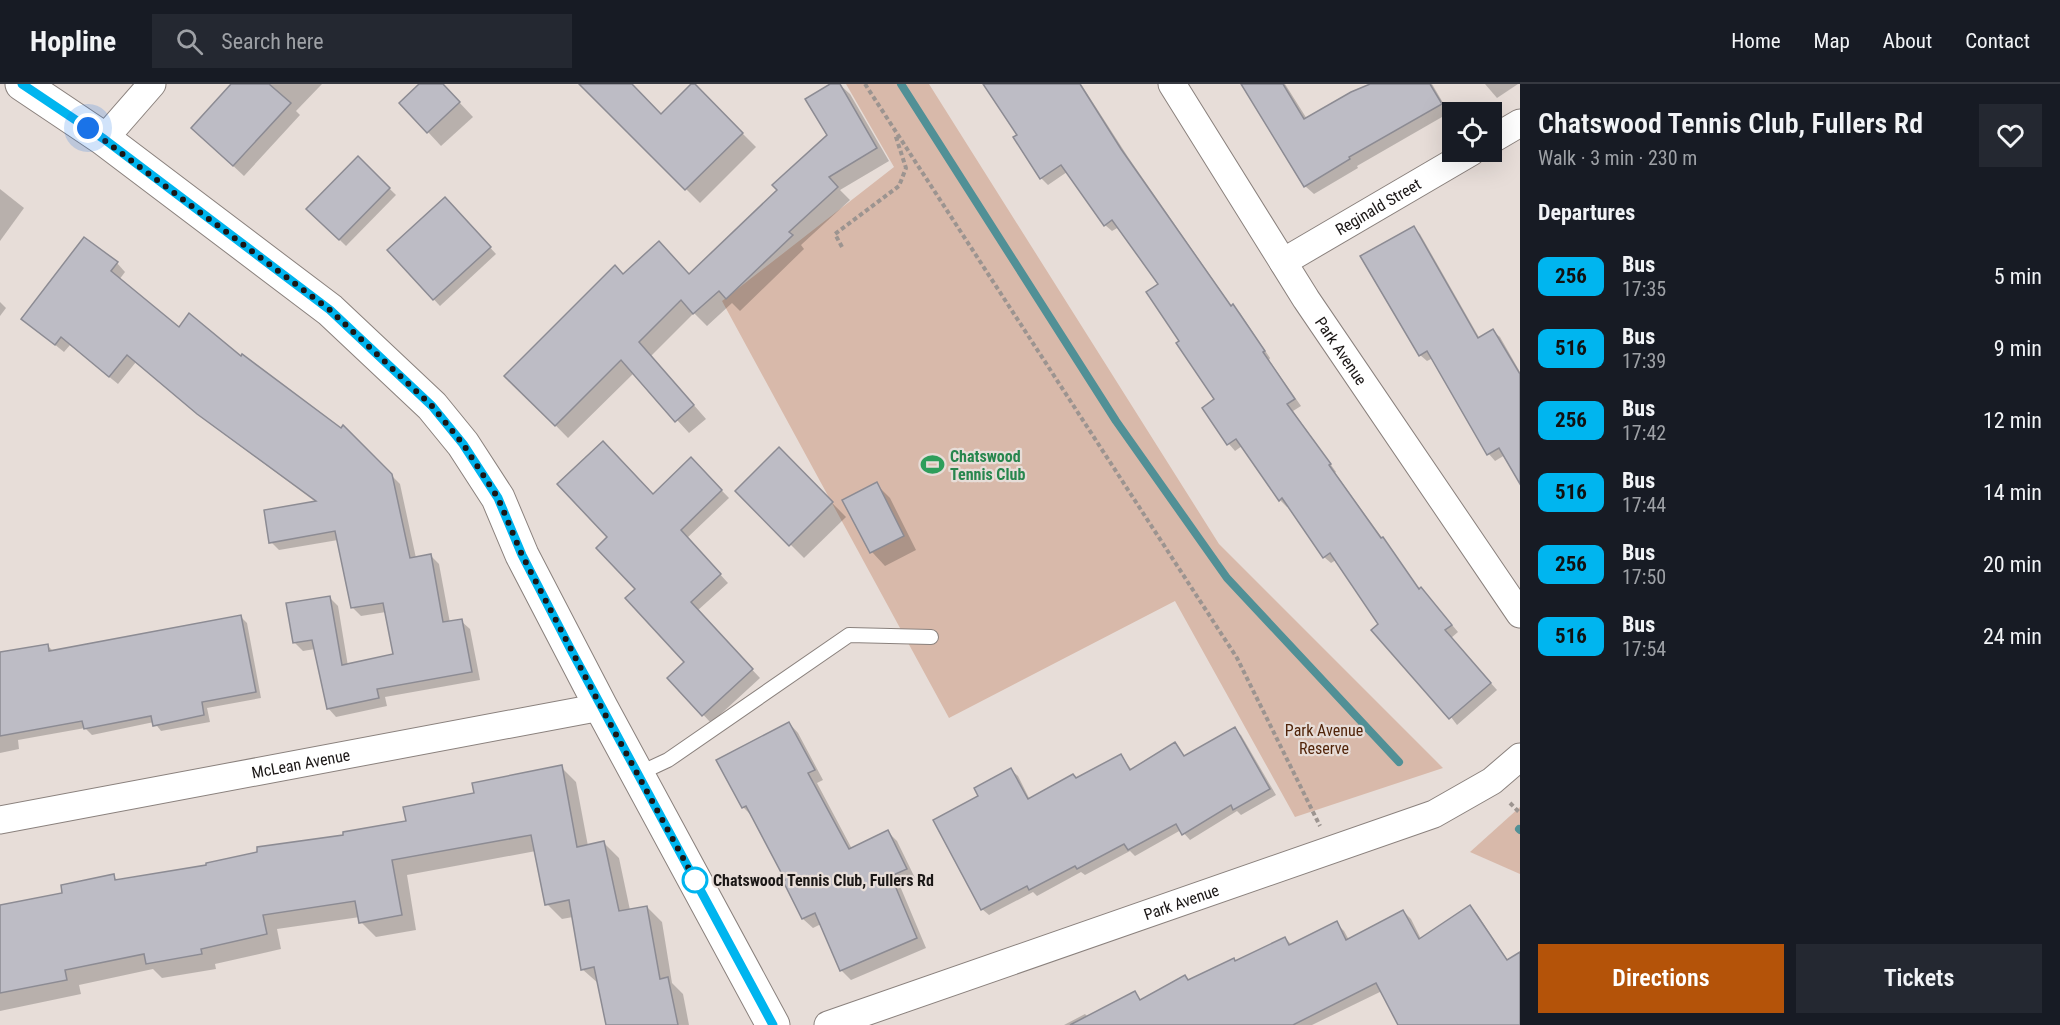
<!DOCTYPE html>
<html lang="en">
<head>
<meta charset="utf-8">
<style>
	body { margin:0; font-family:"Roboto Condensed",sans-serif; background:#242831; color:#f1f3f6; height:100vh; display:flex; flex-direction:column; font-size:22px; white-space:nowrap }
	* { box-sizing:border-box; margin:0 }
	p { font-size:20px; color:#9ea1a6 }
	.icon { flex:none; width:33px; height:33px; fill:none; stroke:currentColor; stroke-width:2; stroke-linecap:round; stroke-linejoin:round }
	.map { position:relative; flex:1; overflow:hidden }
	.details { display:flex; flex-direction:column; background:#171b24; width:540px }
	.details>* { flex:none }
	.badge { padding:0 12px; border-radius:9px; font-size:21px; line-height:39px }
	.fabs { position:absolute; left:1442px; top:18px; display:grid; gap:12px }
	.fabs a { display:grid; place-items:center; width:60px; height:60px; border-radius:0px; background:#171b24; box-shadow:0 6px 24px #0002; font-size:30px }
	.you { position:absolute; width:30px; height:30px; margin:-15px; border:4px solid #fff; border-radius:50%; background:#1a73e8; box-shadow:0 0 0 9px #1a73e833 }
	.map>.badge { position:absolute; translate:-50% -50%; box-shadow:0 0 0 3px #fff }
	h2 { padding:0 18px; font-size:22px; line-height:54px }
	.round { display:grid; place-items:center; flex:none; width:63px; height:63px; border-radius:0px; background:#242831 }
	.summary { display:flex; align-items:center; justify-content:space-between; height:102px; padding:0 18px }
	h1 { font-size:28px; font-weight:600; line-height:45px }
	.button { display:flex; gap:12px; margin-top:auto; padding:12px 18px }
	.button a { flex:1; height:69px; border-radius:0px; background:#b45309; color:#fff; font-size:24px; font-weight:600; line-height:69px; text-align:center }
	.button a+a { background:#242831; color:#f1f3f6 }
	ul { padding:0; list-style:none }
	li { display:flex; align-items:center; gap:18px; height:72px; padding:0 18px }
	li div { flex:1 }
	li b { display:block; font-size:22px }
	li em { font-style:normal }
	li .badge { min-width:66px; font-weight:700; text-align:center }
	header { display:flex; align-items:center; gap:36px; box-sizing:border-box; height:84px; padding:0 30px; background:#171b24; border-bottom:2px solid #363941 }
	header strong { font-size:28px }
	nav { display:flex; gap:33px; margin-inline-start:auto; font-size:21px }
	.search { width:420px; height:54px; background:#242831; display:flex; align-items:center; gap:15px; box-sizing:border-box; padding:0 21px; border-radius:0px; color:#9ea1a6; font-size:22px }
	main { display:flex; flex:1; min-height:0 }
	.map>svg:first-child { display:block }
	.green { fill:#d8b9aa }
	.shadow { fill:#0003 }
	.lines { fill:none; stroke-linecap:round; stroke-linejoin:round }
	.stream { stroke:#519096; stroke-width:8 }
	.building { fill:#bdbcc5; stroke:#8c8b93; stroke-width:1.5 }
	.lane-casing { stroke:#8a817d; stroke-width:16 }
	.street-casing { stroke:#8a817d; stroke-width:29 }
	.primary-casing { stroke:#8a817d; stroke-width:35 }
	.path { stroke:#9c9490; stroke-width:4; stroke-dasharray:4.5 3; stroke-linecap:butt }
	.lane { stroke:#fff; stroke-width:14 }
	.street { stroke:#fff; stroke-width:27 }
	.primary { stroke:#fff; stroke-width:33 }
	.line-casing { stroke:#fff; stroke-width:14 }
	.line { stroke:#00b5ef; stroke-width:9 }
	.walk { stroke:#1b1716; stroke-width:6; stroke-dasharray:0 10.8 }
	.stop-dot { fill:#fff; stroke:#00b5ef; stroke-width:3 }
	.labels { text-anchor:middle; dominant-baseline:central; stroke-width:4.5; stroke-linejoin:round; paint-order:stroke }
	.street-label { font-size:16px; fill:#1b1716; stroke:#e7ddd8 }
	.leisure-label { font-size:16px; font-weight:bold; fill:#27864d; stroke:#e7ddd8; text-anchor:start }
	.park-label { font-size:16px; fill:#512409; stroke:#e7ddd8 }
	.stop-label { font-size:16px; font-weight:bold; fill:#1b1716; stroke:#e7ddd8; text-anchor:start }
</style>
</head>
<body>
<header>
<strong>Hopline</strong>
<div class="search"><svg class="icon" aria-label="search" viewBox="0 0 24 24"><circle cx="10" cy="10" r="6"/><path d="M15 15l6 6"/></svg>Search here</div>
<nav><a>Home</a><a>Map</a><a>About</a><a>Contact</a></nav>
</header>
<main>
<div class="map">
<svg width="1520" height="941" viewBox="0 0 1520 941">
	<rect width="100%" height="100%" fill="#e7ddd8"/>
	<g class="green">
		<polygon points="846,0 929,0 1219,460 1443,684 1295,733 1175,517 949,634 722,217 894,83"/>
		<polygon points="1520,723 1520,790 1470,768"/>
	</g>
	<g class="shadow">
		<polygon points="233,0 322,0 296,27 300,31 244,92 201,52"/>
		<polygon points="421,0 442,0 473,33 441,62 428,48"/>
		<polygon points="581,0 630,0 661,32 693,0 756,63 700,119"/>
		<polygon points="833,0 839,0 850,10 889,77 840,106 850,116 801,161 804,165 740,227 732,219 707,242 694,229 651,272 706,335 689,349 634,289 568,354 507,292 623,191 690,192 779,106 829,52"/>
		<polygon points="991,0 1081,0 1128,73 1232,223 1240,229 1270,274 1269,276 1301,322 1293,327 1336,388 1335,389 1420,506 1428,512 1458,548 1451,554 1497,606 1457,641 1380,540 1336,476 1331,479 1324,473 1289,421 1287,423 1280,416 1242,362 1235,367 1229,360 1204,324 1216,316 1181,258 1160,201 1119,143 1112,147 1105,141 1067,88 1048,101 1041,94"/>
		<polygon points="1243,0 1285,0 1307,35 1374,0 1432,0 1449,29 1357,82 1358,84 1314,110 1305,102"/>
		<polygon points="1485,0 1518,0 1497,14"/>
		<polygon points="358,74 396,111 346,162 308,125"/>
		<polygon points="0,105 24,124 0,157"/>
		<polygon points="451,121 496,170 440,222 389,167"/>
		<polygon points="1413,143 1420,150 1480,255 1493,247 1500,253 1520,288 1520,396 1505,371 1495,377 1489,370 1433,274 1427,277 1420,271"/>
		<polygon points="117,179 125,188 119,196 179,245 241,274 341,346 343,343 400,400 416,474 431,472 439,480 450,539 461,537 470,545 480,596 385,613 387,622 336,633 328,624 315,565 303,567 294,558 330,514 338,522 348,582 395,571 386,528 361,532 353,524 338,456 279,466 271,458 317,419 208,338 136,278 118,300 70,261 64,268 23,235"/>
		<polygon points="0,218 6,224 0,232"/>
		<polygon points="779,365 846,433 804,474 737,407"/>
		<polygon points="691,375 729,414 687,454 728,499 697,527 760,594 711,639 669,594 686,578 637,505 653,412"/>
		<polygon points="876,400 890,414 916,466 885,482 872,468 844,416"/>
		<polygon points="241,533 247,539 261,614 207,624 210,638 161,647 154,638 92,651 85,644 18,656 19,665 0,669 0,569 47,561 54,568"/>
		<polygon points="789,639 798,649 823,696 817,699 852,765 888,748 897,757 915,794 900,802 926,864 851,896 841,886 821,840 813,844 803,835 785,798 787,797 753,733 743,723 718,677"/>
		<polygon points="1234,645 1241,651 1276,711 1241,731 1237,727 1190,756 1181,746 1135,772 1130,767 1085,791 1081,788 1037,812 1033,808 989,831 982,825 980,712 1011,686 1018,692 1030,716 1077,695 1120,671 1132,686 1175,660 1185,673"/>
		<polygon points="561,683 576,698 588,762 604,759 619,774 630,826 647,823 662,838 672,899 683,910 689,941 607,941 599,900 582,885 573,833 562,835 547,820 536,767 407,791 416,846 376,853 361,838 360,833 277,845 281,865 215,880 216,885 162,894 153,885 79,901 81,910 0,927 0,830 113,792 118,797 208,782 408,739 476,711"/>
		<polygon points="1470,823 1477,830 1508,877 1520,941 1400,941 1382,907 1312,941 1064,941 1085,930 1088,933 1135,909 1142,917 1185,893 1190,897 1234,875 1236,878 1285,854 1292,861 1336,839 1344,847 1349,856 1403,827 1411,835 1421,855"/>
	</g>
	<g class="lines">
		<g class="stream">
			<polyline points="901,0 1116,337 1227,494 1399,678"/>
			<polyline points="1519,745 1520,746"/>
		</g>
	</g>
	<g class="building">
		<polygon points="231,0 269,0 291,19 233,82 191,44"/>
		<polygon points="419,0 443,0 460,18 427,49 399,19"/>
		<polygon points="579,0 632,0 661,30 691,0 695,0 743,49 685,106"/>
		<polygon points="830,0 840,0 877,64 829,93 838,103 789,148 793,151 726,215 719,207 693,230 681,216 639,258 694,321 675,338 621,276 555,342 504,292 615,181 623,190 659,157 689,190 777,106 772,101 827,51 805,15"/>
		<polygon points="983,0 1080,0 1121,65 1231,222 1233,220 1265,267 1263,268 1295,315 1287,320 1331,380 1329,381 1381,454 1383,453 1419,505 1421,503 1452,541 1445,546 1491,599 1449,635 1371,546 1378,540 1330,469 1323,474 1282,414 1279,417 1236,355 1227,361 1202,324 1214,315 1176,259 1179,257 1146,208 1158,200 1112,136 1104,142 1061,81 1040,95 1013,53 1017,51"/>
		<polygon points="1241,0 1283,0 1304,35 1351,8 1370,0 1430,0 1442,20 1349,73 1350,75 1304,103"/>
		<polygon points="358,72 390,104 339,156 306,125"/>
		<polygon points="445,113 491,163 433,216 387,166"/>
		<polygon points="1414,142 1478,254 1493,245 1520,290 1520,400 1499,364 1487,371 1427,267 1419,272 1360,172"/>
		<polygon points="84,153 118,178 111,187 179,243 189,229 241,272 242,270 341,344 343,341 392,390 410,474 431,470 443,538 462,535 472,588 377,605 379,614 327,625 312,556 293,559 286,519 330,512 342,581 393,570 383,519 351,524 335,447 269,459 264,426 316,417 197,330 127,271 109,293 61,253 55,261 21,235"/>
		<polygon points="603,357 653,410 691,373 722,406 681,446 721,490 691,518 753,585 702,632 667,594 684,578 625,514 635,505 596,464 607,453 557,400"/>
		<polygon points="779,363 833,418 789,462 735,407"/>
		<polygon points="877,398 904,452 870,469 842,416"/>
		<polygon points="241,531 256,608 202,618 204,631 153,642 151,632 84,645 82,637 0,652 0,568 48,560 49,567"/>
		<polygon points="789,638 815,686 808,689 849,765 888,746 907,785 891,792 917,854 840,887 815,829 802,835 783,797 785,796 746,722 742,724 716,676"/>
		<polygon points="1235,643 1270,705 1233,726 1231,721 1182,751 1176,740 1128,766 1124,760 1077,785 1075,782 1029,806 1027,802 981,826 933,736 978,712 974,704 1011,684 1028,715 1073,690 1076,694 1121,670 1130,686 1175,658 1184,672"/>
		<polygon points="562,681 577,763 604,757 619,827 647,822 660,895 668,893 678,941 606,941 594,883 581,886 569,816 545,821 531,751 392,776 402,831 359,839 355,817 263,831 267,850 201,865 202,870 146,880 144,870 65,886 67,896 0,909 0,821 62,809 61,801 114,790 115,796 206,781 206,779 257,768 257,763 343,751 343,748 406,737 403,723 474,709 472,699"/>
		<polygon points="1470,821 1507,876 1520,868 1520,941 1398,941 1376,899 1293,941 1070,941 1135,907 1140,916 1185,891 1188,896 1234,874 1235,877 1285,853 1289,861 1337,837 1346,856 1403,826 1419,855"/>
	</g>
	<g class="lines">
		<defs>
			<polyline id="lane" points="638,690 668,676 849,551 931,553"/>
			<g id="street">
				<path id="s1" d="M1172,0L1306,215L1520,530"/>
				<polyline points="104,55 152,0"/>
				<polyline points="1491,56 1520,39"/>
				<path id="s2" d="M1283,178L1471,68"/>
				<path id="s3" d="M0,736L601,623"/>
				<path id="s4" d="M828,941L1434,730L1492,697L1520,673"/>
			</g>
			<polyline id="primary" points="22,0 104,55 330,226 432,322 463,360 498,414 522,471 601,623 773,941"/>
		</defs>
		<use href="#lane" class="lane-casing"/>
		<use href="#street" class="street-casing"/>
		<use href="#primary" class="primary-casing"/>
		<g class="path">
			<polyline points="865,0 1237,574 1320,742"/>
			<polyline points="842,163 835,150 899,102 906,84 895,50"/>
			<polyline points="1510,719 1520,729"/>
		</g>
		<use href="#lane" class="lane"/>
		<use href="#street" class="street"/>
		<use href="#primary" class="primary"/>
	</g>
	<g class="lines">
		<defs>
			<polyline id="line" points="22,0 104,55 330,226 432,322 463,360 498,414 522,471 571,566 773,941"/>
		</defs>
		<use href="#line" class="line-casing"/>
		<use href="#line" class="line"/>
		<polyline class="walk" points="88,44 330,226 432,322 463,360 498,414 522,471 601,623 695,796"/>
	</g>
	<defs>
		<symbol id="stadium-bare" viewBox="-9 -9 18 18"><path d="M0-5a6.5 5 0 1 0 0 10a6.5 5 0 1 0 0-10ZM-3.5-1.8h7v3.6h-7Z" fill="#2e9e5b" stroke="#e7ddd8" stroke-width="2.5" paint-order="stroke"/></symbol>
	</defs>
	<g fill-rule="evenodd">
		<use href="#stadium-bare" x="916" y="364" width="33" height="33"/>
	</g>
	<circle class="stop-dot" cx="695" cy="796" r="12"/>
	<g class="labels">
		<g class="street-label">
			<text stroke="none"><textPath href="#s2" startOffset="110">Reginald Street</textPath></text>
			<text stroke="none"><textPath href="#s1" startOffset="316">Park Avenue</textPath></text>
			<text stroke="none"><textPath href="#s3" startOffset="306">McLean Avenue</textPath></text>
			<text stroke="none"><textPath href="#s4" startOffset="374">Park Avenue</textPath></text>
		</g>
		<g class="leisure-label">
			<text x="950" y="372">Chatswood<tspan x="950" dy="18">Tennis Club</tspan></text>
		</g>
		<g class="park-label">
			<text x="1324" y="646">Park Avenue<tspan x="1324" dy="18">Reserve</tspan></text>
		</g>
		<g class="stop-label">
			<text x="713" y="796">Chatswood Tennis Club, Fullers Rd</text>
		</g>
	</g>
</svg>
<div class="fabs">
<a><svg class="icon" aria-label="locate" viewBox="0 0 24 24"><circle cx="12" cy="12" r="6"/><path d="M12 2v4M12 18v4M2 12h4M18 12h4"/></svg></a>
</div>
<div class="you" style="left:88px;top:44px"></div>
</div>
<section class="details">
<div class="summary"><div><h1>Chatswood Tennis Club, Fullers Rd</h1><p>Walk · 3 min · 230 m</p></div><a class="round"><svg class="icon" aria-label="heart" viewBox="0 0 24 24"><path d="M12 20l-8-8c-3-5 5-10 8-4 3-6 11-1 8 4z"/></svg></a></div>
<h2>Departures</h2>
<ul>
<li><span class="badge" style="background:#00b5ef;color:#111">256</span><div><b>Bus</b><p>17:35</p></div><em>5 min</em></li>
<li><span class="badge" style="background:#00b5ef;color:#111">516</span><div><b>Bus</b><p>17:39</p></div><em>9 min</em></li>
<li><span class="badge" style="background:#00b5ef;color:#111">256</span><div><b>Bus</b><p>17:42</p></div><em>12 min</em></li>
<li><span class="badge" style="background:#00b5ef;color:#111">516</span><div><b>Bus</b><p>17:44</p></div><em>14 min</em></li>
<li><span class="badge" style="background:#00b5ef;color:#111">256</span><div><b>Bus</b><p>17:50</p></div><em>20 min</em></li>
<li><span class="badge" style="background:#00b5ef;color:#111">516</span><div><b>Bus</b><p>17:54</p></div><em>24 min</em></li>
</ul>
<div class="button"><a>Directions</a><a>Tickets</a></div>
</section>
</main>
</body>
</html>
